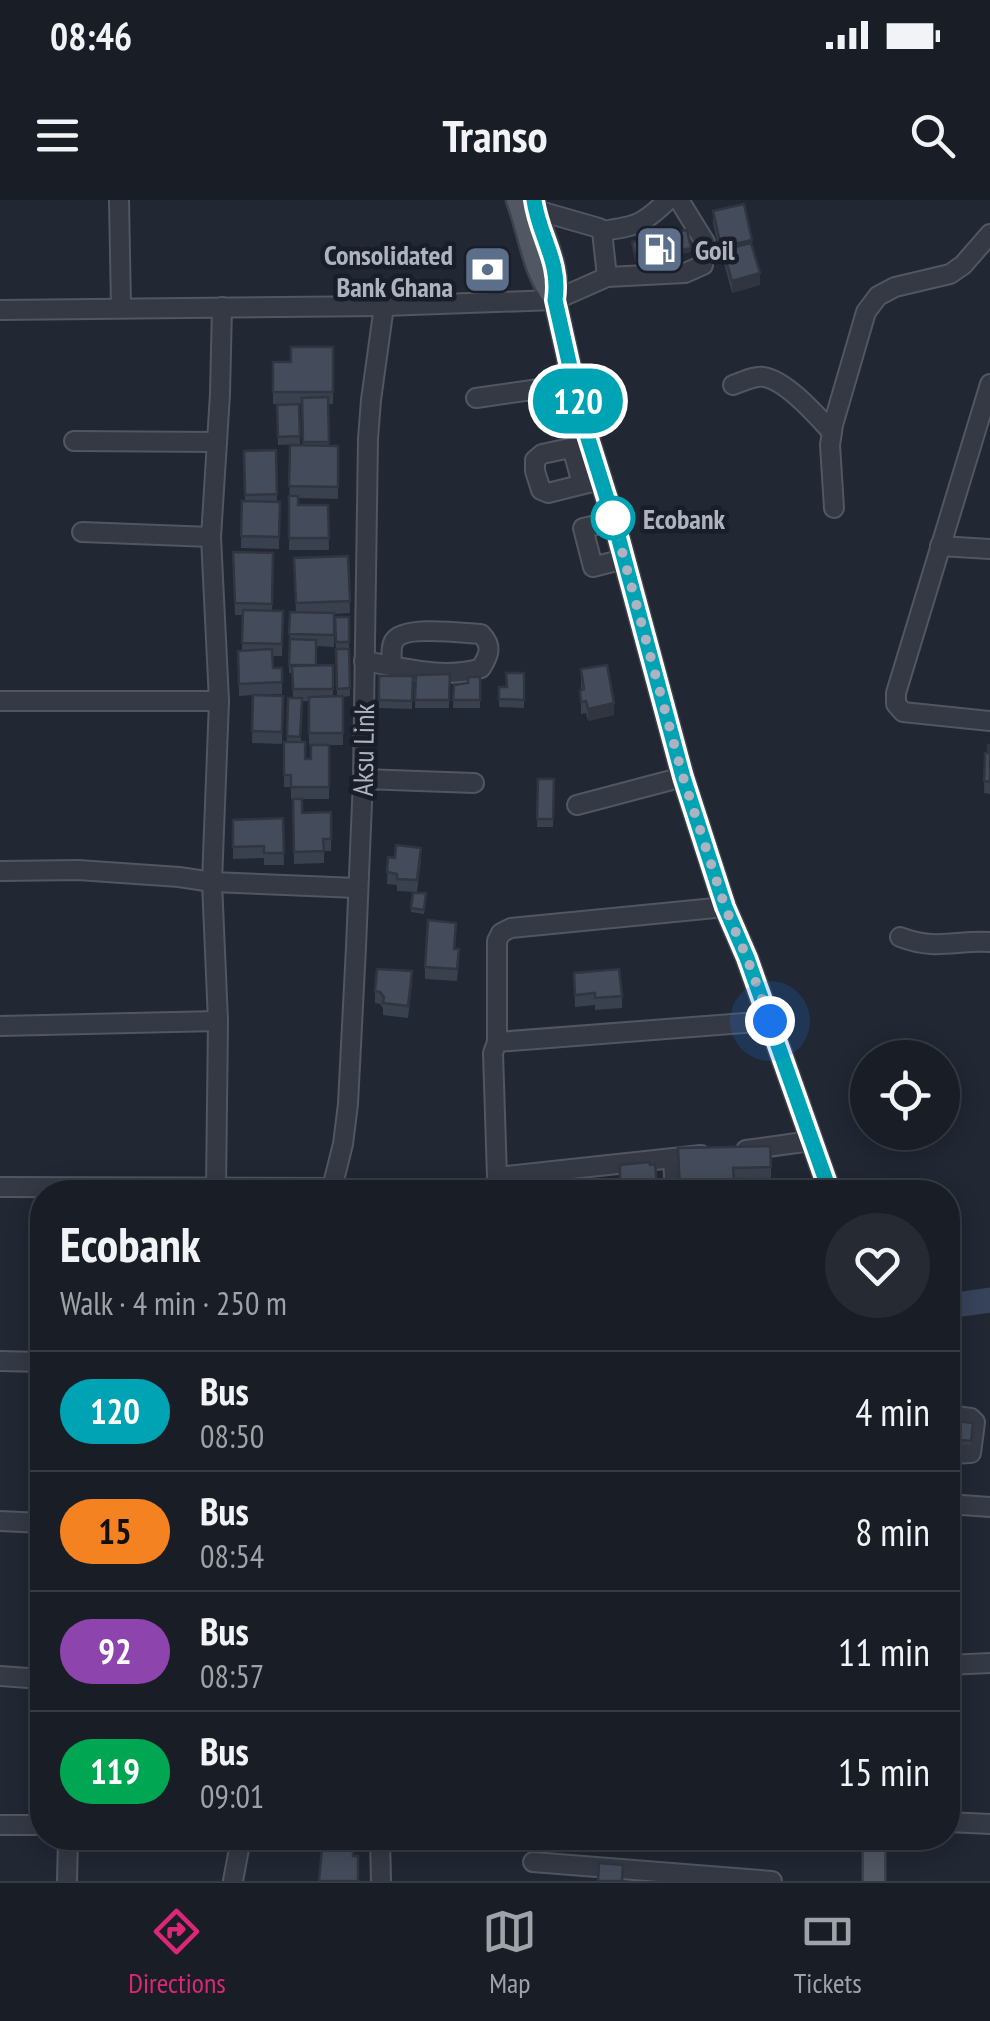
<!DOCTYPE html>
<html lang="en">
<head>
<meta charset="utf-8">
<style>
	body { margin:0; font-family:"PT Sans Narrow",sans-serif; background:#262a32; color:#f1f3f6; height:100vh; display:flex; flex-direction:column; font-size:38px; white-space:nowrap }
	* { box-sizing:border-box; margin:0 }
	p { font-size:32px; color:#9fa2a7 }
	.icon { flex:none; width:55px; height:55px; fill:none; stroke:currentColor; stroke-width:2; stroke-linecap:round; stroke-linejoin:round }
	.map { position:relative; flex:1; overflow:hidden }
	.sheet { position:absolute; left:30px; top:980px; width:930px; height:670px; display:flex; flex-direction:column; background:#191d26; border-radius:40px; box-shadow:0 5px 25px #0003,0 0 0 2px #373b43 }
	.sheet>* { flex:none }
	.badge { padding:0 20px; border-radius:32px; font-size:35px; line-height:65px }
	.buttons { position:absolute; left:850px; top:840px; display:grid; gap:20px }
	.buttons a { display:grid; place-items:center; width:110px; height:110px; border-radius:50%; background:#191d26; box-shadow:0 5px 25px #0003,0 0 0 2px #373b43; font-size:50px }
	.you { position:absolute; width:50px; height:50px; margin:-25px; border:8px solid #fff; border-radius:50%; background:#1a73e8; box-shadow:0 0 0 15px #1a73e833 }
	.map>.badge { position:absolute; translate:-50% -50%; box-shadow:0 0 0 5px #fff }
	.round { display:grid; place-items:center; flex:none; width:105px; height:105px; border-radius:52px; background:#262a32 }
	.summary { display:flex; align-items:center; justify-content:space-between; height:170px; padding:0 30px }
	h1 { font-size:48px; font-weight:700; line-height:75px }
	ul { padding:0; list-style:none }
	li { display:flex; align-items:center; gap:30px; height:120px; padding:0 30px; border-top:2px solid #373b43 }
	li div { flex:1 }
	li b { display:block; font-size:38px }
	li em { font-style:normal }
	li .badge { min-width:110px; font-weight:700; text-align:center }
	.status { display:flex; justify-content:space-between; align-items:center; height:70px; padding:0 50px; background:#191d26; direction:ltr }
	.status svg { height:28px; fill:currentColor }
	header { display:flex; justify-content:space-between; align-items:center; height:130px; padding:0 30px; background:#191d26; font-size:45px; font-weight:700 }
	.menu { display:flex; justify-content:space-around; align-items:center; height:140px; border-top:2px solid #373b43; background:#191d26; font-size:28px; color:#9fa2a7 }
	.menu a { display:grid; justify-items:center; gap:5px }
	.menu .on { color:#db2777 }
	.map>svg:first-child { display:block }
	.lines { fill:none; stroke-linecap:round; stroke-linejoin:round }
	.river { stroke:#37435b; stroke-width:25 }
	.minor-casing { stroke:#515662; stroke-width:22 }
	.major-casing { stroke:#3d424d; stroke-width:25 }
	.minor { stroke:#343944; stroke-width:18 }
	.major { stroke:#515864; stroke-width:20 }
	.wall { fill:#3a414e }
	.shaded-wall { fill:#303540 }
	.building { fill:#444c5b; stroke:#303540; stroke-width:2.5 }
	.line-casing { stroke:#fff; stroke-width:22 }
	.line { stroke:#00a3b4; stroke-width:15 }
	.walk { stroke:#aeb3c1; stroke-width:10; stroke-dasharray:0 18 }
	.stop-dot { fill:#fff; stroke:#00a3b4; stroke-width:5 }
	.labels { text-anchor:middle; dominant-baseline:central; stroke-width:9; stroke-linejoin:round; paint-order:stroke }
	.poi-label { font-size:28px; font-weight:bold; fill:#aeb3c1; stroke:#191e28; text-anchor:start }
	.stop-label { font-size:28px; font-weight:bold; fill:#aeb3c1; stroke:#191e28; text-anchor:start }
	.street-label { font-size:28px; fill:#aeb3c1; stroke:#191e28 }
</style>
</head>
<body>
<div class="status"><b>08:46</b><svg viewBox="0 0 49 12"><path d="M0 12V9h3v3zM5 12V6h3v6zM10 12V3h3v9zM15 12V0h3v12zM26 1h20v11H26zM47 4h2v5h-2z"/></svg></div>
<header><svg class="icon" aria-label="menu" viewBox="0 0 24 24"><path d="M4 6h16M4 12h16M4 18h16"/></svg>Transo<svg class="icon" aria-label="search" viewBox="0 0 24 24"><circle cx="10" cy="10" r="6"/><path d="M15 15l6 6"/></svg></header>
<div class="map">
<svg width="990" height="1681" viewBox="0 0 990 1681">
	<rect width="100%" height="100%" fill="#212733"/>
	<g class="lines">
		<polyline class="river" points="948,1106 990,1100"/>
		<defs>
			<g id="minor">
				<polyline points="119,0 121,108"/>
				<polyline points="536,10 599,28 602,31 607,77"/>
				<path d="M602,31C637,26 642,25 668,0"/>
				<polyline points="0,110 384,106 555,100 607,77 685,73 703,65 705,42 679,0"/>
				<polyline points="990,184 896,493 896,504 903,512 990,521"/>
				<path d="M733,185C742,182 755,175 764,177C787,181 817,216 832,232"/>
				<polyline points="476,198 574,184"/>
				<polyline points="74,241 217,242"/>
				<polyline points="589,244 542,254 535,260 535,271 541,290 548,293 600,280"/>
				<polyline points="572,247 582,284"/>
				<polyline points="834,308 830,245 833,225 866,112 878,96 895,87 950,74 963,65 990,34"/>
				<polyline points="614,321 583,328 593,367 624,359"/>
				<polyline points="82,332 211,337"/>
				<polyline points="940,346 990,349"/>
				<path d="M364,461C401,467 445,480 481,468C489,455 493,446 481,434C463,433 403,425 394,441C390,448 392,458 392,466"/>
				<polyline points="0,501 219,501"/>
				<polyline points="363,579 474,583"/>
				<polyline points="577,605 683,577"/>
				<polyline points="0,671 78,670 179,677 212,682 357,688"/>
				<path d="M900,737C937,751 954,740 990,742"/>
				<polyline points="0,826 218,821"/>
				<polyline points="497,842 497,741 501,733 511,728 725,707"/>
				<polyline points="746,950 811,941"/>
				<polyline points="673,959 675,992"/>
				<polyline points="497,977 493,853 497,842 770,821"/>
				<polyline points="0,987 332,988"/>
				<polyline points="216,988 218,821 212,682 219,501 211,337 220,194 222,107"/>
				<polyline points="331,992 343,944 348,904 356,747 363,579 368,239 371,200 384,106"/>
				<polyline points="497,992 497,977 701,955"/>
				<polyline points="0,1161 42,1162"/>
				<polyline points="948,1215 971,1218 975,1222 971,1253 948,1254"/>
				<polyline points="948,1304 990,1307"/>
				<polyline points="0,1321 42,1323"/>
				<polyline points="948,1465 990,1463"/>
				<polyline points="0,1476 42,1479"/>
				<polyline points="948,1622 990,1624"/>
				<polyline points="0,1625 42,1625"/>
				<polyline points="380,1638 381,1681"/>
				<polyline points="533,1662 772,1681"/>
				<polyline points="67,1681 68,1638"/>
				<polyline points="233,1681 241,1638"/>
			</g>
			<g id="major">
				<path d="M517,0C530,34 532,70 555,100"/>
				<path d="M534,0C540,36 561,61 555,100L581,216L614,321L683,577L725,707L747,758L830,992"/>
				<polyline points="874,1638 874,1681"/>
			</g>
		</defs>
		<use href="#minor" class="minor-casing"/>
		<use href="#major" class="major-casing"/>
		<use href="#minor" class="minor"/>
		<use href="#major" class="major"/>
	</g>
	<g class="wall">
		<polygon points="713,11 752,46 760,85 732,93 723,59 721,59 713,23"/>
		<polygon points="333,147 333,204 328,204 329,246 338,246 338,299 298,298 298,305 328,305 329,350 289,350 290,245 303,245 302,204 273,204 273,162 291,162"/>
		<polygon points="299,204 300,244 278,245 277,205"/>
		<polygon points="276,250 277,302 280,302 279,349 241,348 242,301 245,301 244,251"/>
		<polygon points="233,352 273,353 272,411 283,423 282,456 273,456 273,468 282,468 282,494 257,495 283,496 282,544 252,543 253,495 239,496 238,451 242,450 243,415 235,415"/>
		<polygon points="348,356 350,413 334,414 334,447 316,446 316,465 333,465 333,496 337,496 335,417 349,442 350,496 343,497 343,545 309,545 309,501 302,501 301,542 305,559 311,559 329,545 329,599 302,599 302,613 331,612 331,651 324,651 324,663 294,664 293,599 300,599 291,599 291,587 284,587 284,542 287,542 288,498 293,498 292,473 289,473 290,412 296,412 294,358"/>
		<polygon points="581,469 614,515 588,521 586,513 581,514"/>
		<polygon points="524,473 524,508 499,507 499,487 507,487"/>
		<polygon points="450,474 449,508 415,508 416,475"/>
		<polygon points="379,476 413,476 412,509 379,508"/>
		<polygon points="480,477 480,508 453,508 454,485 468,483"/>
		<polygon points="990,545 990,594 984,593 985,553 988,553"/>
		<polygon points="538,579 554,579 553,627 537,627"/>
		<polygon points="283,618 284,665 264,665 264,658 233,659 233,620"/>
		<polygon points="388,657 421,660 417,692 397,691 397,685 387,684"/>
		<polygon points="413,693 426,693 424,714 411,712"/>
		<polygon points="456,735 455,749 459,761 457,781 425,779 425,767"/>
		<polygon points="574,773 622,796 622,808 595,810 595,805 575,807"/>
		<polygon points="412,783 408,818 383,815 383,808 380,804 375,803 375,791"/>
		<polygon points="678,948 771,967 771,983 743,984"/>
		<polygon points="620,965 657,984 657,992 620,992"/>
		<polygon points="948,1220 973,1223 971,1245 948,1243"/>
	</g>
	<g class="shaded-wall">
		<polygon points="752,40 752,52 723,50 723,59 721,59 721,47"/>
		<polygon points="691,48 691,52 636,64 636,60"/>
		<polygon points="760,73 760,85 732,93 732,81"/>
		<polygon points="614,503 614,515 588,521 588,509"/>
	</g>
	<g class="building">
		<polygon points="744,4 752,40 721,47 713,11"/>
		<polygon points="687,30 691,48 636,60 632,42"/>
		<polygon points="751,43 760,73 732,81 723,50"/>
		<polygon points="291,147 333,147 333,192 273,192 273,162 291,162"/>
		<polygon points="328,197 329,242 303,242 302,198"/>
		<polygon points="299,204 300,236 278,237 277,205"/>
		<polygon points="290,245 338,246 338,287 289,286"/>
		<polygon points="276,250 277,294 245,295 244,251"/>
		<polygon points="289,296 298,296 298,305 328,305 329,338 289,338"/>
		<polygon points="242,301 280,302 279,337 241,336"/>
		<polygon points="233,352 273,353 272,404 235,403"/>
		<polygon points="348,356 350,401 296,403 294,358"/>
		<polygon points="243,410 283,411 282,444 242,443"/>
		<polygon points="290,412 334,413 334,435 289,434"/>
		<polygon points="335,417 349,417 349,442 336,442"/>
		<polygon points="290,439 316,440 316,465 289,465"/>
		<polygon points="272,449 273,468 282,468 282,482 239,484 238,451"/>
		<polygon points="336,449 349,449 350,488 337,489"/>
		<polygon points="333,465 333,489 293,489 292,466"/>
		<polygon points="607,465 614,503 588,509 586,501 581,502 580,491 584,489 581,469"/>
		<polygon points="506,473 524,473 524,500 499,499 499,487 507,487"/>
		<polygon points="450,474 449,500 415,500 416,475"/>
		<polygon points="379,476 413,476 412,501 379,500"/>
		<polygon points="468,477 480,477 480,500 453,500 454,485 468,483"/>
		<polygon points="253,495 283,496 282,532 252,531"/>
		<polygon points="343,496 343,533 309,533 309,497"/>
		<polygon points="288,498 302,498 300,537 287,536"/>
		<polygon points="284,542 305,542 305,559 311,559 311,545 329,545 329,587 291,587 291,575 284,575"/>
		<polygon points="988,545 990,545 990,582 984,581 985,553 988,553"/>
		<polygon points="538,579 554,579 553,619 537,619"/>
		<polygon points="293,599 302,599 302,613 331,612 331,639 323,639 324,651 294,652"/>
		<polygon points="283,618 284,653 264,653 264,646 233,647 233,620"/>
		<polygon points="396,645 421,648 417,680 397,679 397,674 387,672 388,657 395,658"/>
		<polygon points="413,693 426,693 424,710 411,708"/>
		<polygon points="428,720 456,723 454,749 459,749 457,769 425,767"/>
		<polygon points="377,769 412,771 408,806 383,803 384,797 380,792 375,791"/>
		<polygon points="619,769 622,796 595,798 595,793 575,795 574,773"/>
		<polygon points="770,946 771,967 733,968 734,979 743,979 744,992 680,992 678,948"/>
		<polygon points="649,962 650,965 655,964 657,984 647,984 647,992 622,992 622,991 620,991 620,965"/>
		<polygon points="948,1220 973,1223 971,1241 948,1239"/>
		<polygon points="322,1649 353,1649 353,1656 358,1656 358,1681 319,1681"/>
		<polygon points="599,1663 623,1665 622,1681 598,1681"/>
	</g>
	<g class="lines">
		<defs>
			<path id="line" d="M534,0C539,37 561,61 555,100L581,216L614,321L683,577L725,707L747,758L830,992"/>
		</defs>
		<use href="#line" class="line-casing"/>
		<use href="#line" class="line"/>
		<polyline class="walk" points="613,318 683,577 725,707 747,758 770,821"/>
	</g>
	<defs>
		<symbol id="fuel-square" viewBox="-11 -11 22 22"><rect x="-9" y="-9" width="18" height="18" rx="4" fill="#5c6f8a" stroke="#191e28"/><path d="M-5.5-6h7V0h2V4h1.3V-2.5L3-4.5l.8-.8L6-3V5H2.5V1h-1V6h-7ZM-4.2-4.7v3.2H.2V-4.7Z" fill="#fff"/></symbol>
		<symbol id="bank-square" viewBox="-11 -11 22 22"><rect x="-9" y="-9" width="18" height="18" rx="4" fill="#5c6f8a" stroke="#191e28"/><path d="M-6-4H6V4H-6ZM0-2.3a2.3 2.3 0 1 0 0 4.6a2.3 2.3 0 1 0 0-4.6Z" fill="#fff"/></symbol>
	</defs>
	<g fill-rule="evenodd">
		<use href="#fuel-square" x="632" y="22" width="55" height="55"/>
		<use href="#bank-square" x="460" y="42" width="55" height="55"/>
	</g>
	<circle class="stop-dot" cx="613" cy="318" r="20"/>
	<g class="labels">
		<g class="poi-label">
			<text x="695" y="49">Goil</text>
			<text x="453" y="54" text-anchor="end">Consolidated<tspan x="453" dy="32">Bank Ghana</tspan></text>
		</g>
		<g class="stop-label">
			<text x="643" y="318">Ecobank</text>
		</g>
		<g class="street-label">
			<text transform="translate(363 550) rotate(-89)">Aksu Link</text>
		</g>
	</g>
</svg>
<div class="buttons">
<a><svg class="icon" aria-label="locate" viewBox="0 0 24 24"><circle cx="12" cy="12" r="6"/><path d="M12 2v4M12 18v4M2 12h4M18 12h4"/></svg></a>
</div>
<div class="you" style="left:770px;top:821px"></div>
<b class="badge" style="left:578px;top:201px;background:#00a3b4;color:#fff">120</b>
<section class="sheet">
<div class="summary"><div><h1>Ecobank</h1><p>Walk · 4 min · 250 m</p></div><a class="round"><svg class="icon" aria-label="heart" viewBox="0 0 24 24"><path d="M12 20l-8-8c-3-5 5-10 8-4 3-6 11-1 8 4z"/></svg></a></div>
<ul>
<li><span class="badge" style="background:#00a3b4;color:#fff">120</span><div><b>Bus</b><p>08:50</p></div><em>4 min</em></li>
<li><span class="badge" style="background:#f58220;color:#111">15</span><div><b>Bus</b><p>08:54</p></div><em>8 min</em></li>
<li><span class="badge" style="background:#8e44ad;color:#fff">92</span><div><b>Bus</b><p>08:57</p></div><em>11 min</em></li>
<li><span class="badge" style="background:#00a651;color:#fff">119</span><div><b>Bus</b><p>09:01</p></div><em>15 min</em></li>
</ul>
</section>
</div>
<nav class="menu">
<a class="on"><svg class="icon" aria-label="directions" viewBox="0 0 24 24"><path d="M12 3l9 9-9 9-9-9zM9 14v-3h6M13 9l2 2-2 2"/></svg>Directions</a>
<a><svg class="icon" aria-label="map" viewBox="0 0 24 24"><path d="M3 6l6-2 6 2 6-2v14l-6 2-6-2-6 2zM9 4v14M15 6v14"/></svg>Map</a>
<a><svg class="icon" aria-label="tickets" viewBox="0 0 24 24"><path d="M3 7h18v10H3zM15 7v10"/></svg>Tickets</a>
</nav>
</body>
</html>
